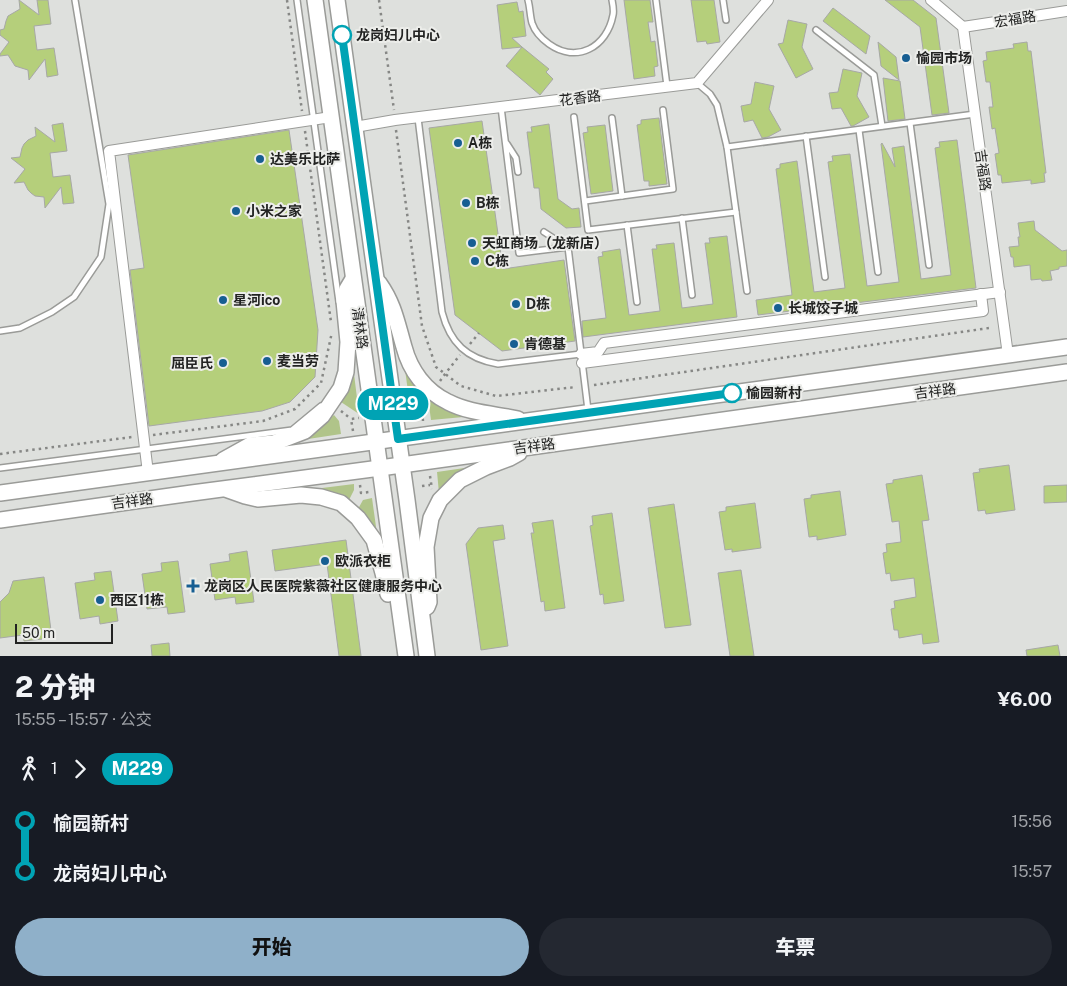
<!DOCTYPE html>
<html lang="zh">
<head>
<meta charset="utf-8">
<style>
	body { margin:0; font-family:"Public Sans","Noto Sans SC",sans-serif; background:#242831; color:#f1f3f6; height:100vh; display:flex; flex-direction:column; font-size:19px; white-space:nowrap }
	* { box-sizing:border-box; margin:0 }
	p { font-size:16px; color:#9ea1a6 }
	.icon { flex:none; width:28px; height:28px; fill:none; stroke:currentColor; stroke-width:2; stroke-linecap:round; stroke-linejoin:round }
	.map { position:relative; height:656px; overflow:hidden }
	.side { display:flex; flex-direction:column; background:#171b24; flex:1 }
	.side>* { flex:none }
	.badge { padding:0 10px; border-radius:16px; font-size:18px; line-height:32px }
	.scale { position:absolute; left:15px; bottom:12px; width:98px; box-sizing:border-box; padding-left:5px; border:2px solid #222322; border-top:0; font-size:14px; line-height:18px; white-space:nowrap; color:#222322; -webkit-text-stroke:4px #ecedea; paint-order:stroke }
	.map>.badge { position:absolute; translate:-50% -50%; box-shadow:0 0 0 2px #fff }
	.legs { display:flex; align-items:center; gap:8px; height:55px; padding:0 15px; font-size:16px }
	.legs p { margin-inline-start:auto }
	.headline { display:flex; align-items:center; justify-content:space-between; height:85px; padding:0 15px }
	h1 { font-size:28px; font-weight:800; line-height:38px }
	.primary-button { display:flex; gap:10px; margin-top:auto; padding:10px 15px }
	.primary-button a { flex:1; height:58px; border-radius:30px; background:#8fb0c9; color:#111; font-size:20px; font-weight:800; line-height:58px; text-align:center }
	.primary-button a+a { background:#242831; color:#f1f3f6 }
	ul { padding:0 15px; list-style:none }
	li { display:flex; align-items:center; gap:18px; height:50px; font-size:19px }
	li i { display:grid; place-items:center; width:8px; height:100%; margin:0 6px; background:currentColor }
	li i::after { content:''; width:12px; height:12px; margin:-6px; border:4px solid; border-radius:50%; background:#171b24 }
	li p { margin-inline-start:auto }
	li:first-child i { background:linear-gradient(#0000 50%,currentColor 0) }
	li:last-child i { background:linear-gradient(currentColor 50%,#0000 0) }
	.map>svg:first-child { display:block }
	.green { fill:#b0c489 }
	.building { fill:#b5cf7b; stroke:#a7a8a6 }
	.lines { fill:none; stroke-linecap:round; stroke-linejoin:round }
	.service-casing { stroke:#9a9b98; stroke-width:8 }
	.minor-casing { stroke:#9a9b98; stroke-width:12 }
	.secondary-casing { stroke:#9a9b98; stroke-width:18 }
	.path { stroke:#868785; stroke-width:2.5; stroke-dasharray:2.5 4; stroke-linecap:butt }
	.service { stroke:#fff; stroke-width:5 }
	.minor { stroke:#fff; stroke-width:10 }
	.secondary { stroke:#fff; stroke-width:15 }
	.line-1-casing { stroke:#fff; stroke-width:11 }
	.line-1 { stroke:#00a3b4; stroke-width:8 }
	.stop-1-dot { fill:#fff; stroke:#00a3b4; stroke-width:2.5 }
	.poi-dot { fill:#175e92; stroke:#ecedea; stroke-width:2 }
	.labels { text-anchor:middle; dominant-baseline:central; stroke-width:4; stroke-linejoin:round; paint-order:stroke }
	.street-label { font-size:14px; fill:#222322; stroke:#ecedea }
	.stop-label { font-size:14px; font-weight:bold; fill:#222322; stroke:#ecedea; text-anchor:start }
	.poi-label { font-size:14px; font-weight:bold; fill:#222322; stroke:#ecedea; text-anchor:start }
</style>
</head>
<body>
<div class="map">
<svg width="1067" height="656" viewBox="0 0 1067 656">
	<rect width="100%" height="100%" fill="#dee0dd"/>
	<g class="green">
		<polygon points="403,355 427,394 421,405 410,406"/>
		<polygon points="353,366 359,414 341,402 347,389"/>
		<polygon points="432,399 485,415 431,420 429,405"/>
		<polygon points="334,415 339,421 341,434 295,441 317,429"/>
		<polygon points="478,466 439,493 437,472"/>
		<path d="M354,484V490L348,502C337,494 328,490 314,489Z"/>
		<path d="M372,498L377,534C372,523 368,516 358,509L363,500Z"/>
	</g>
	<g class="building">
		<polygon points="19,0 39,15 37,0 48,0 51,24 34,26 37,50 54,48 58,75 47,77 45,59 29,80 28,70 15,66 8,55 0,56 0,54 9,42 0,35 0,30 4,29 6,21 8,16 20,9"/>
		<polygon points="624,0 650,0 653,22 648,22 651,42 655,41 658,66 654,67 655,76 634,79"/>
		<polygon points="691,0 714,0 720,42 707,44 706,41 697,42"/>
		<polygon points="885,0 913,0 936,18 949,113 932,115 920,27"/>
		<polygon points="517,2 519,12 523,11 526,36 512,38 522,47 502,49 497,5"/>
		<polygon points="833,8 870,36 866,54 823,21"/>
		<polygon points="788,20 807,24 802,47 813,69 796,78 778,44 783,43"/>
		<polygon points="878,42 896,57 899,80 881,66"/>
		<polygon points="1027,42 1028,51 1031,51 1046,173 1044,173 1045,182 1031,184 1031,180 1002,183 1001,175 998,175 995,154 999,153 995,128 992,129 989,107 993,107 990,82 986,82 983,61 987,60 986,52 1014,48 1013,44"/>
		<polygon points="522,47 549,69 546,72 553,79 540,95 506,66"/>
		<polygon points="843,69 862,73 857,96 869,117 853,126 851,126 841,108 832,109 829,93 838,92"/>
		<polygon points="883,78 900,81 905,119 888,121"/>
		<polygon points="755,82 774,86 769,109 781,130 768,137 762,138 753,120 744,122 741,106 751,104"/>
		<polygon points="659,118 667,184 649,186 649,181 644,181 637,125 641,124 641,120"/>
		<polygon points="482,121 503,269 564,260 575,341 502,351 455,315 429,128"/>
		<polygon points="63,123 67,151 50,153 53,177 70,175 74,203 63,204 61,187 45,208 44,197 35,196 31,193 28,190 24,182 14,183 25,169 11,158 20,157 22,148 24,144 28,140 36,136 35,127 55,142 52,125"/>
		<polygon points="549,124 558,199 572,209 579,208 581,227 566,228 541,209 539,188 534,188 527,132 532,132 531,127"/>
		<polygon points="605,125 613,191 591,194 583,133 588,132 587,127"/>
		<polygon points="289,130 318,330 315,377 290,402 262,411 149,426 130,270 144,268 128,155"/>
		<polygon points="957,140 976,288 758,315 756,300 792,295 776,169 780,168 780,164 797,161 814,292 845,288 828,162 833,161 832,156 850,154 867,286 899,282 881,144 882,143 895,167 892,148 904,146 921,279 951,275 935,148 940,147 939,142"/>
		<polygon points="1034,221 1035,230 1062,251 1067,250 1067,266 1059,267 1059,269 1050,271 1052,280 1042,281 1041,279 1031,280 1030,265 1014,267 1013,257 1011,257 1009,247 1019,246 1018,237 1020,237 1018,223"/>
		<polygon points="727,236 737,317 583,337 582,321 606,318 598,257 603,256 602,252 620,249 629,315 660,311 652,249 657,249 656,245 674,243 682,308 713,304 705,243 710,243 709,238"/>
		<polygon points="1009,465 1015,510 986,514 985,510 978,511 973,473 980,472 979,469"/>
		<polygon points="922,475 929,520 922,521 939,642 923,644 922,634 899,638 898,630 894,630 891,609 895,608 894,601 916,597 914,578 891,581 890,573 886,574 883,553 887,552 886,544 901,542 899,521 892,522 886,484 893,483 893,480"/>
		<polygon points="1067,485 1067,502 1044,503 1044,486"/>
		<polygon points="840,491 846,535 817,540 817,536 809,537 804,499 811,498 811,495"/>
		<polygon points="755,503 761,548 732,552 732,549 725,550 719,512 726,511 726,507"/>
		<polygon points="674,504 691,625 665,628 648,508"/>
		<polygon points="612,513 624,601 604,604 603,594 600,595 590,526 593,525 592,516"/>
		<polygon points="553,520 565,608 545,611 544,601 541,602 531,533 534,533 532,523"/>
		<polygon points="503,525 505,539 493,541 508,646 481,650 466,544 478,528"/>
		<polygon points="346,540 361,656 339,656 327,564 275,571 272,550"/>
		<polygon points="247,551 254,602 236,604 235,597 215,600 210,564 230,561 229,554"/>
		<polygon points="178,561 185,612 168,614 167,607 147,609 142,574 162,571 161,563"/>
		<polygon points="741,570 754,656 730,656 718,573"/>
		<polygon points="111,571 118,621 100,624 99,616 80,619 75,583 95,580 94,573"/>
		<polygon points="44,577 52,638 24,641 23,635 0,638 0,602 9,593 13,581"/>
		<polygon points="169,643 170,656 152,656 151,645"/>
		<polygon points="1058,645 1060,656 1027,656 1026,650"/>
	</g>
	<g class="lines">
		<defs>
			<g id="service">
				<polyline points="297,0 339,302"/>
				<path d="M528,0C530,7 530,16 532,23C535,32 542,39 549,44C577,64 607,47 613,15C614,11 613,5 612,0"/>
				<polyline points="656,0 667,86"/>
				<polyline points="723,0 726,20"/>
				<polyline points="816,30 874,75 882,126"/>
				<polyline points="697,83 710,94 717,105 727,147 747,291"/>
				<polyline points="501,107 519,253 568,247"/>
				<polyline points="574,117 588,230 736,212"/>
				<path d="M418,118L442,312C450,343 467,359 498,364L581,354"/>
				<polyline points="612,118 622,196"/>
				<polyline points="910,123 929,265"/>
				<polyline points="859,130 878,272"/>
				<polyline points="806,136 825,277"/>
				<polyline points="507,144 516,158 518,172"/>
				<polyline points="727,147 975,114"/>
				<polyline points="585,201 673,189 663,110"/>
				<polyline points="682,218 692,295"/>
				<polyline points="627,225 637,302"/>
				<polyline points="544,232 567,247"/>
				<polyline points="568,247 588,410"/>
				<polyline points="0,331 20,328 52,312 74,297 101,257 109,204 75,0"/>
				<polyline points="0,468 292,430 321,406"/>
			</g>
			<g id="minor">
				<polyline points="931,0 963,27 1008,355"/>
				<polyline points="963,27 1067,11"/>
				<polyline points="355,127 395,120 697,83 768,0"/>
				<polyline points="581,354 598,352 604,343 1000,292"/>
				<polyline points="582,363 983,311 981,294"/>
				<polyline points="148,473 109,151 331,117"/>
			</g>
			<g id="secondary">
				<polyline points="315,0 406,656"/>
				<polyline points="337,0 407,500 427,656"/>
				<path d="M379,283C394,304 397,323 404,347C410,370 425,391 448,402C469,413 495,414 518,419"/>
				<polyline points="223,460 250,445 274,443 305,431 322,416 341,388 346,372 348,342 344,301 347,289 353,279"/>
				<polyline points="228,490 245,496 258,499 301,495 321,497 341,503 358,518 374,540 383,573 388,594"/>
				<polyline points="0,493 1067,347"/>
				<polyline points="0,520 192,493 380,468 1067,372"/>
				<polyline points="427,607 429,602 426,547 431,518 440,500 460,480 486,467 510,458 519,453"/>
			</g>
		</defs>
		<use href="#service" class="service-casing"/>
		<use href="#minor" class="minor-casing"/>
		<use href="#secondary" class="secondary-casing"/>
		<g class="path">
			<polyline points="287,0 302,111"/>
			<polyline points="379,0 394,110"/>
			<polyline points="396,130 422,326 436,367 461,386 496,396 576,387"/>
			<polyline points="305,131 331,322"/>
			<polyline points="470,344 479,333"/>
			<polyline points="440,381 445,374 460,355"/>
			<polyline points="594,385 989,328"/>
			<polyline points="341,411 351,419"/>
			<polyline points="410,412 422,410"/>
			<polyline points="423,421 422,410 426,405"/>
			<polyline points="353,431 351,419 359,418"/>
			<polyline points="153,435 263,421 295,409 321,383 332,332"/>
			<polyline points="0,454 132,437"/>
			<polyline points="430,476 432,489"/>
			<polyline points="360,485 361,493 369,492"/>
			<polyline points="422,486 430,485"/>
		</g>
		<use href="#service" class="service"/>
		<use href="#minor" class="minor"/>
		<use href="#secondary" class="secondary"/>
	</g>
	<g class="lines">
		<defs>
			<polyline id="line-1" points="342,35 398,439 732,393"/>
		</defs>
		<use href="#line-1" class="line-1-casing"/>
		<use href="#line-1" class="line-1"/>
	</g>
	<g class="stop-1-dot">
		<circle cx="342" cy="35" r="9"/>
		<circle cx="732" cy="393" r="9"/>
	</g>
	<g class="poi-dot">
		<circle cx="906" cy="58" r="5"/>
		<circle cx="458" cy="143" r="5"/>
		<circle cx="260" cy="159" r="5"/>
		<circle cx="466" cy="203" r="5"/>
		<circle cx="236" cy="211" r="5"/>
		<circle cx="472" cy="243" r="5"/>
		<circle cx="475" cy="261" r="5"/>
		<circle cx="223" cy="300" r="5"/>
		<circle cx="516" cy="304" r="5"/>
		<circle cx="778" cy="308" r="5"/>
		<circle cx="514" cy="344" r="5"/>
		<circle cx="267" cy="361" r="5"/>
		<circle cx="223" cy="363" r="5"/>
		<circle cx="325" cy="561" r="5"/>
		<path d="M190.5 578.5h5v5h5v5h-5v5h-5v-5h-5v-5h5z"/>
		<circle cx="100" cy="600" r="5"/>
	</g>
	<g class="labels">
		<g class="street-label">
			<text transform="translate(1015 19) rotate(-9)">宏福路</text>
			<text transform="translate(580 98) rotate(-7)">花香路</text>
			<text transform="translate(983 170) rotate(82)">吉福路</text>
			<text transform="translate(360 328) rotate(82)">清林路</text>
			<text transform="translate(935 391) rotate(-8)">吉祥路</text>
			<text transform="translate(534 446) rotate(-8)">吉祥路</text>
			<text transform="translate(132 501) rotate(-8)">吉祥路</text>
		</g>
		<g class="stop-label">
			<text x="356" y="35">龙岗妇儿中心</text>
			<text x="746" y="393">愉园新村</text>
		</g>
		<g class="poi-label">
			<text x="916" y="58">愉园市场</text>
			<text x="468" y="143">A栋</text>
			<text x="270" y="159">达美乐比萨</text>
			<text x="476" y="203">B栋</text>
			<text x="246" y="211">小米之家</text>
			<text x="482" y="243">天虹商场（龙新店）</text>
			<text x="485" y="261">C栋</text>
			<text x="233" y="300">星河ico</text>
			<text x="526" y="304">D栋</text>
			<text x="788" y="308">长城饺子城</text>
			<text x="524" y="344">肯德基</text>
			<text x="277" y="361">麦当劳</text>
			<text x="213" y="363" text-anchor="end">屈臣氏</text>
			<text x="335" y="561">欧派衣柜</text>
			<text x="204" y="586">龙岗区人民医院紫薇社区健康服务中心</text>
			<text x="110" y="600">西区11栋</text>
		</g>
	</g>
</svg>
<div class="scale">50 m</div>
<b class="badge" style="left:393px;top:404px;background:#00a3b4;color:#fff">M229</b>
</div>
<section class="side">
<div class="headline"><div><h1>2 分钟</h1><p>15:55 – 15:57 · 公交</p></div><b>¥6.00</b></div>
<div class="legs"><svg class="icon" aria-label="walk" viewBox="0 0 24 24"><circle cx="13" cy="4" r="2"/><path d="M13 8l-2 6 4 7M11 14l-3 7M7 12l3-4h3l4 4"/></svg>1<svg class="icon" aria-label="forward" viewBox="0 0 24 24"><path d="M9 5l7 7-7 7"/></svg><b class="badge" style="background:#00a3b4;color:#fff">M229</b></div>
<ul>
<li><i style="color:#00a3b4"></i><b>愉园新村</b><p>15:56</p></li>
<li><i style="color:#00a3b4"></i><b>龙岗妇儿中心</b><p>15:57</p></li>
</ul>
<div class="primary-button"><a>开始</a><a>车票</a></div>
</section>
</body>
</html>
